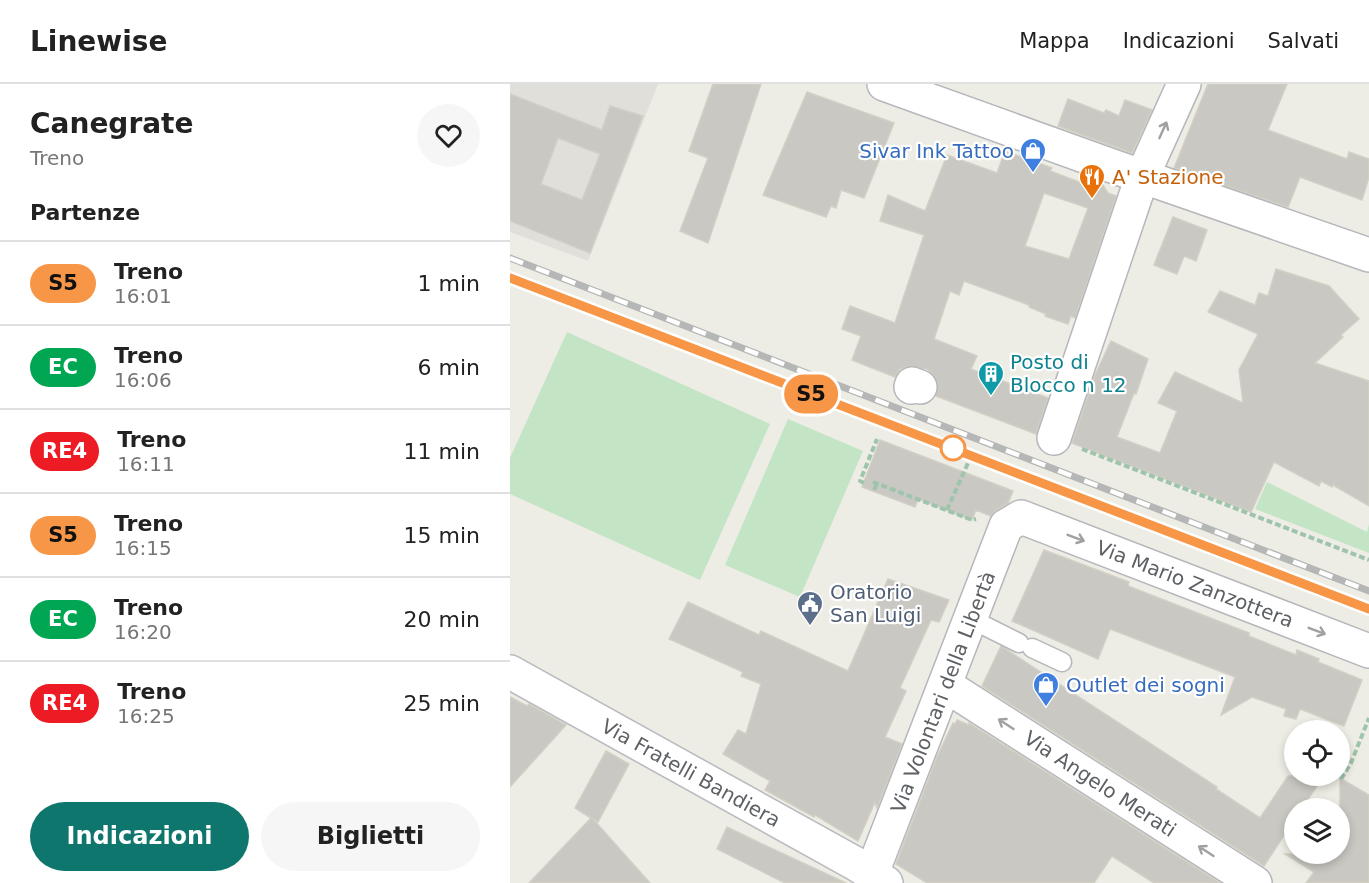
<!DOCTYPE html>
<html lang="it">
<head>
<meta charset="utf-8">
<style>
	body { margin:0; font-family:"DejaVu Sans",sans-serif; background:#f6f6f6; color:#222; height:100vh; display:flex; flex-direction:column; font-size:22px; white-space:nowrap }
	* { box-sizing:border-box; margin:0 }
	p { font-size:20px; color:#767676 }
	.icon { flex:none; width:33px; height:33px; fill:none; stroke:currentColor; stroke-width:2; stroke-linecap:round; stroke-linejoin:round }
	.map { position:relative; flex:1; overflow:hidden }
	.side { display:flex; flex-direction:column; background:#fff; width:510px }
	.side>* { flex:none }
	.badge { padding:0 12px; border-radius:20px; font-size:21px; line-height:39px }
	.controls { position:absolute; left:774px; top:636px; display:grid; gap:12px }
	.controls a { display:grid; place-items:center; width:66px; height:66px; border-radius:50%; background:#fff; box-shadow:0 3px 9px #0003; font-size:30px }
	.map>.badge { position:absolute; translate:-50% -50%; box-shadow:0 0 0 3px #fff }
	h2 { padding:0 30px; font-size:22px; line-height:54px }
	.round { display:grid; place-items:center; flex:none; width:63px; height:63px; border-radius:32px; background:#f6f6f6 }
	.overview { display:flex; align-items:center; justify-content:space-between; height:102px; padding:0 30px }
	h1 { font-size:28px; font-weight:700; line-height:45px }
	.cta { display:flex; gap:12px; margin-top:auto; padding:12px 30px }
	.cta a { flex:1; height:69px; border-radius:36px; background:#0f766e; color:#fff; font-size:24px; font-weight:700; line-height:69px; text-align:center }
	.cta a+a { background:#f6f6f6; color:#222 }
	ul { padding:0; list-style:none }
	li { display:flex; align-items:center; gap:18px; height:84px; padding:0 30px; border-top:2px solid #e0e0e0 }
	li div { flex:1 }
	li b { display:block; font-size:22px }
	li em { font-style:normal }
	li .badge { min-width:66px; font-weight:700; text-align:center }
	header { display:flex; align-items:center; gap:36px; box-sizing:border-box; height:84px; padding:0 30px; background:#fff; border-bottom:2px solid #e0e0e0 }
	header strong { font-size:28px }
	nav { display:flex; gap:33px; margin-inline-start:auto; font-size:21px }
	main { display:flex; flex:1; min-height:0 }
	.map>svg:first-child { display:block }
	.industrial { fill:#e0dfda }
	.green { fill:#c4e4c6 }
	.building { fill:#cac8c2; stroke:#d2cfc4; stroke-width:1.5; fill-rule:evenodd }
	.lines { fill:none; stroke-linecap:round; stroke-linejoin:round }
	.lane-casing { stroke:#b6b7bb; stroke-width:21 }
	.street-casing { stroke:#b6b7bb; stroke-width:36 }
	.secondary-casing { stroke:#b7b9be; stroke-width:36 }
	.path { stroke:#9ec4ab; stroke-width:4; stroke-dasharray:6 3; stroke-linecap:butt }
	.lane { stroke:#fff; stroke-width:18 }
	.street { stroke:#fff; stroke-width:33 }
	.secondary { stroke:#fff; stroke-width:33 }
	.rail-casing { stroke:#b5b6b6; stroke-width:7 }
	.rail { stroke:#fff; stroke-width:4.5; stroke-dasharray:14; stroke-linecap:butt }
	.oneway { stroke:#9ea0a2 }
	.line-casing { stroke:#fff; stroke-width:14 }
	.line { stroke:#f79647; stroke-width:9 }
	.stop-dot { fill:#fff; stroke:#f79647; stroke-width:3 }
	.labels { text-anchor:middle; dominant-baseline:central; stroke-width:4.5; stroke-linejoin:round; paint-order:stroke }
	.shop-label { font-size:20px; fill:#366cbe; stroke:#fff; text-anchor:end }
	.food-label { font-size:20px; fill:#c56008; stroke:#fff; text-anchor:start }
	.culture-label { font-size:20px; fill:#0d838f; stroke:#fff; text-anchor:start }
	.street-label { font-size:20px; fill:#5d6064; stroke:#fff }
	.service-label { font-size:20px; fill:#4e5e75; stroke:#fff; text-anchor:start }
</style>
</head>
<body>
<header>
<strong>Linewise</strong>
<nav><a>Mappa</a><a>Indicazioni</a><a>Salvati</a></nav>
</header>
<main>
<section class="side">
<div class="overview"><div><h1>Canegrate</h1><p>Treno</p></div><a class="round"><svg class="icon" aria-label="heart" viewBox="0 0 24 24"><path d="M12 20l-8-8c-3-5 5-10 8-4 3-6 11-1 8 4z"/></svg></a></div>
<h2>Partenze</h2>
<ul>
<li><span class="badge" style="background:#f79647;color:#111">S5</span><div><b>Treno</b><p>16:01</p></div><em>1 min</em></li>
<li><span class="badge" style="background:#00a651;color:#fff">EC</span><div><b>Treno</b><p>16:06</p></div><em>6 min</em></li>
<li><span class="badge" style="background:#ed1c24;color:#fff">RE4</span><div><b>Treno</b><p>16:11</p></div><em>11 min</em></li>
<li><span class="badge" style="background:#f79647;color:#111">S5</span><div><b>Treno</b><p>16:15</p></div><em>15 min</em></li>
<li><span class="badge" style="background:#00a651;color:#fff">EC</span><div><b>Treno</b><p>16:20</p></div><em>20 min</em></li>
<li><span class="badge" style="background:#ed1c24;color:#fff">RE4</span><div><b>Treno</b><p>16:25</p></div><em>25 min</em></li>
</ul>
<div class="cta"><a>Indicazioni</a><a>Biglietti</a></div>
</section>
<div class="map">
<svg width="859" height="799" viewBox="0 0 859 799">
	<rect width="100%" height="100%" fill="#eeede5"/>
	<polygon class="industrial" points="0,0 148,0 78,177 0,148"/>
	<g class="green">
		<polygon points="57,248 260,340 190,496 0,410 0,374"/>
		<polygon points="278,335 353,367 290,513 215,481"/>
		<polygon points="757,398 857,448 859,440 859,469 745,425"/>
	</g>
	<g class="building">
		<polygon points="203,0 251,0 198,159 170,147 198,74 179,67"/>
		<polygon points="698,0 777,0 758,46 837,75 839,68 859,75 859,93 852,116 790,93 778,123 664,84"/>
		<polygon points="297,8 384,39 354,114 331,106 326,124 321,122 316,133 253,111"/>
		<path d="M0,10L92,46L100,22L133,32L80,169L0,137ZM48,54L90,70L72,116L31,100Z"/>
		<polygon points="558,15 594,29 596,26 609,32 615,16 642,26 622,69 548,42"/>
		<path d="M495,67L542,84L540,87L585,104L588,97L591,98L598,109L606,112L565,234L561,232L558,240L535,232L536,230L519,223V221L454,197L449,211L440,207L424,255L467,272L461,285L538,314L526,350L426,312L428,299L424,291L417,285L398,282L390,285L385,293L342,276L351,252L332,245L340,222L385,239L414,151L370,137L378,111L415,127L437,71L487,89ZM534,109L578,124L559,175L515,162Z"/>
		<polygon points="663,133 697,146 686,177 674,172 667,190 644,181"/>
		<polygon points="766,185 819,202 849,235 831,251 833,253 805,279 859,297 859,422 823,401 822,403 811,397 809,402 764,378 741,428 562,359 585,291 601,257 638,275 626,310 624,309 607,353 650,369 667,327 648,319 665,288 733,319 729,286 748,250 698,228 710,207 745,221 749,209 758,212"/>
		<polygon points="370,356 503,407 498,419 486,426 481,432 466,426 462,436 408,415 405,423 352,403"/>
		<polygon points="534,466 619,498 618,502 739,549 739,552 786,571 787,566 809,575 808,578 852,596 834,642 790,625 786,635 774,632 776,625 742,613 711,631 725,593 600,545 588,575 502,537"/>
		<polygon points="378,495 439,516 429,538 421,536 390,604 396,607 375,653 392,660 367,724 365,718 348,757 305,731 304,733 255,706 260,697 213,670 228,646 236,650 251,600 231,592 233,588 159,555 178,518 249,551 251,547 338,587"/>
		<polygon points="491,562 707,703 706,705 750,734 778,692 814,692 792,724 784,724 784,736 754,782 472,602"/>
		<polygon points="0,613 17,622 19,620 56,641 0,703"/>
		<polygon points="447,636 459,641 459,639 710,799 644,799 602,772 584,799 417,799 386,780 427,673 443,639 445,640"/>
		<polygon points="96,667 119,680 88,738 82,734 140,799 19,799 81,734 65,724"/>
		<polygon points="830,694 859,711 859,799 796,799 804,788 775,770 830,770"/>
		<polygon points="217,743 252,760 336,799 275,799 207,765"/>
	</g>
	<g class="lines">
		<defs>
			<g id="lane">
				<polyline points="461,535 509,559"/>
				<polyline points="522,564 552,578"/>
			</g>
			<g id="street">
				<polyline points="374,0 605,83 859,171"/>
				<polyline points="401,303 402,300 410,303"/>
				<polyline points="544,354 632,93 674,0"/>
				<polyline points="435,601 745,799"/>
				<polyline points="362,789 496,442 511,433 859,567"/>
			</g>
			<polyline id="secondary" points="0,588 346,780 376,799"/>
		</defs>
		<use href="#lane" class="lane-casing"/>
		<use href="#street" class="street-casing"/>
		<use href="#secondary" class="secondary-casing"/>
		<g class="path">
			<polyline points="572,365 859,476"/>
			<polyline points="363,398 462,436 466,435"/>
			<polyline points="354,399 350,397 367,355"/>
			<polyline points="364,406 367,400"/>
			<polyline points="437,426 458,379"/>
			<polyline points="831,695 841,679 859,634"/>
		</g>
		<use href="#lane" class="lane"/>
		<use href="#street" class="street"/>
		<use href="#secondary" class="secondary"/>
		<defs>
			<g id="rail">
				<polyline points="0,174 859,507"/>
				<polyline points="0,194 859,525"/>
			</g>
		</defs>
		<use href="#rail" class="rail-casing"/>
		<use href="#rail" class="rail"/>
	</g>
	<defs><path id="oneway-shaft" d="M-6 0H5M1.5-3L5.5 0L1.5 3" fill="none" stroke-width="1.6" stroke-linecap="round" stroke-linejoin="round" transform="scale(1.5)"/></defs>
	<g class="oneway">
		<use href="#oneway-shaft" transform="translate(653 46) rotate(-66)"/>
		<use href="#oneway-shaft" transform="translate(566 454) rotate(21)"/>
		<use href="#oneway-shaft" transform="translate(807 547) rotate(21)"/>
		<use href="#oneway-shaft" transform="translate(496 640) rotate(-147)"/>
		<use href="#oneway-shaft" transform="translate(696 767) rotate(-147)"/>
	</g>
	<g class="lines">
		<defs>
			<polyline id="line" points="0,194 859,525"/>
		</defs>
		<use href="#line" class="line-casing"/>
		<use href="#line" class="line"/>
	</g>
	<defs>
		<symbol id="shop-pin" viewBox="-11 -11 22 30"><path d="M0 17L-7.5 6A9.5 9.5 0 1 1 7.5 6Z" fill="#3f7fe0" stroke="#fff"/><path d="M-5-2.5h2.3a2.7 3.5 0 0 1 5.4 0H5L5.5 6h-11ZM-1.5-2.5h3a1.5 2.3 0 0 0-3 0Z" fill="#fff"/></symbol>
		<symbol id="restaurant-pin" viewBox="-11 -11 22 30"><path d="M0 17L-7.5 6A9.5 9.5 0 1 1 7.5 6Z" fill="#e8710a" stroke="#fff"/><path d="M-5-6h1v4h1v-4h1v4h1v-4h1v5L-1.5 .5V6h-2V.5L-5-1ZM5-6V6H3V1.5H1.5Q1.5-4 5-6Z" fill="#fff"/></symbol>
		<symbol id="building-pin" viewBox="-11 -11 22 30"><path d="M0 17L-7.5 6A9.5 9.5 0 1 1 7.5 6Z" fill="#0f9aa8" stroke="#fff"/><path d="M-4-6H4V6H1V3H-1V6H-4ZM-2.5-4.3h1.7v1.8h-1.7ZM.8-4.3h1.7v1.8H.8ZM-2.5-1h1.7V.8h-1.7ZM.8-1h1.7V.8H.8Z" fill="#fff"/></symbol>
		<symbol id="civic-pin" viewBox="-11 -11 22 30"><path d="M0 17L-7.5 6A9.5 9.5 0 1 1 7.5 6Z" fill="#5c6f8a" stroke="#fff"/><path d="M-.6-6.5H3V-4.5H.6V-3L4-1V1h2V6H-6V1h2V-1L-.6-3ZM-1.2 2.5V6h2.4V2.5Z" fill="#fff"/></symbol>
	</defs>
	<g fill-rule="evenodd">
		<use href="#shop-pin" x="508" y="52" width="30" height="40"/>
		<use href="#restaurant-pin" x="567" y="78" width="30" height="40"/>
		<use href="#building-pin" x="466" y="275" width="30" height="40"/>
		<use href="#civic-pin" x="285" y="505" width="30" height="40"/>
		<use href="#shop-pin" x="521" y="586" width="30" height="40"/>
	</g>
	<circle class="stop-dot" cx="443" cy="364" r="12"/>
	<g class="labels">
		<g class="shop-label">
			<text x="504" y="67">Sivar Ink Tattoo</text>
			<text x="556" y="601" text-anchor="start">Outlet dei sogni</text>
		</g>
		<g class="food-label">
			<text x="602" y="93">A' Stazione</text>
		</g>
		<g class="culture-label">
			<text x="500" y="278">Posto di<tspan x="500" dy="23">Blocco n 12</tspan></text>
		</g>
		<g class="street-label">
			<text transform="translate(685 500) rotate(21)">Via Mario Zanzottera</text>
			<text transform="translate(433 608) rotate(-69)">Via Volontari della Libertà</text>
			<text transform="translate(181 689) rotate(29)">Via Fratelli Bandiera</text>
			<text transform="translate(590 700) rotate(33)">Via Angelo Merati</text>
		</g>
		<g class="service-label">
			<text x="320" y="508">Oratorio<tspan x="320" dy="23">San Luigi</tspan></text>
		</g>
	</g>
</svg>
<div class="controls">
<a><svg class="icon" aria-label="locate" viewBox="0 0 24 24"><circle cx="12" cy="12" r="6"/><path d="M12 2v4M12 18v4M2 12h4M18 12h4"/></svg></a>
<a><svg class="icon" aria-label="layers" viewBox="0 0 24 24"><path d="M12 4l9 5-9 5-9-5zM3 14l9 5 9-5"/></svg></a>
</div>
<b class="badge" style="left:301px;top:310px;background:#f79647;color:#111">S5</b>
</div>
</main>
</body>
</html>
